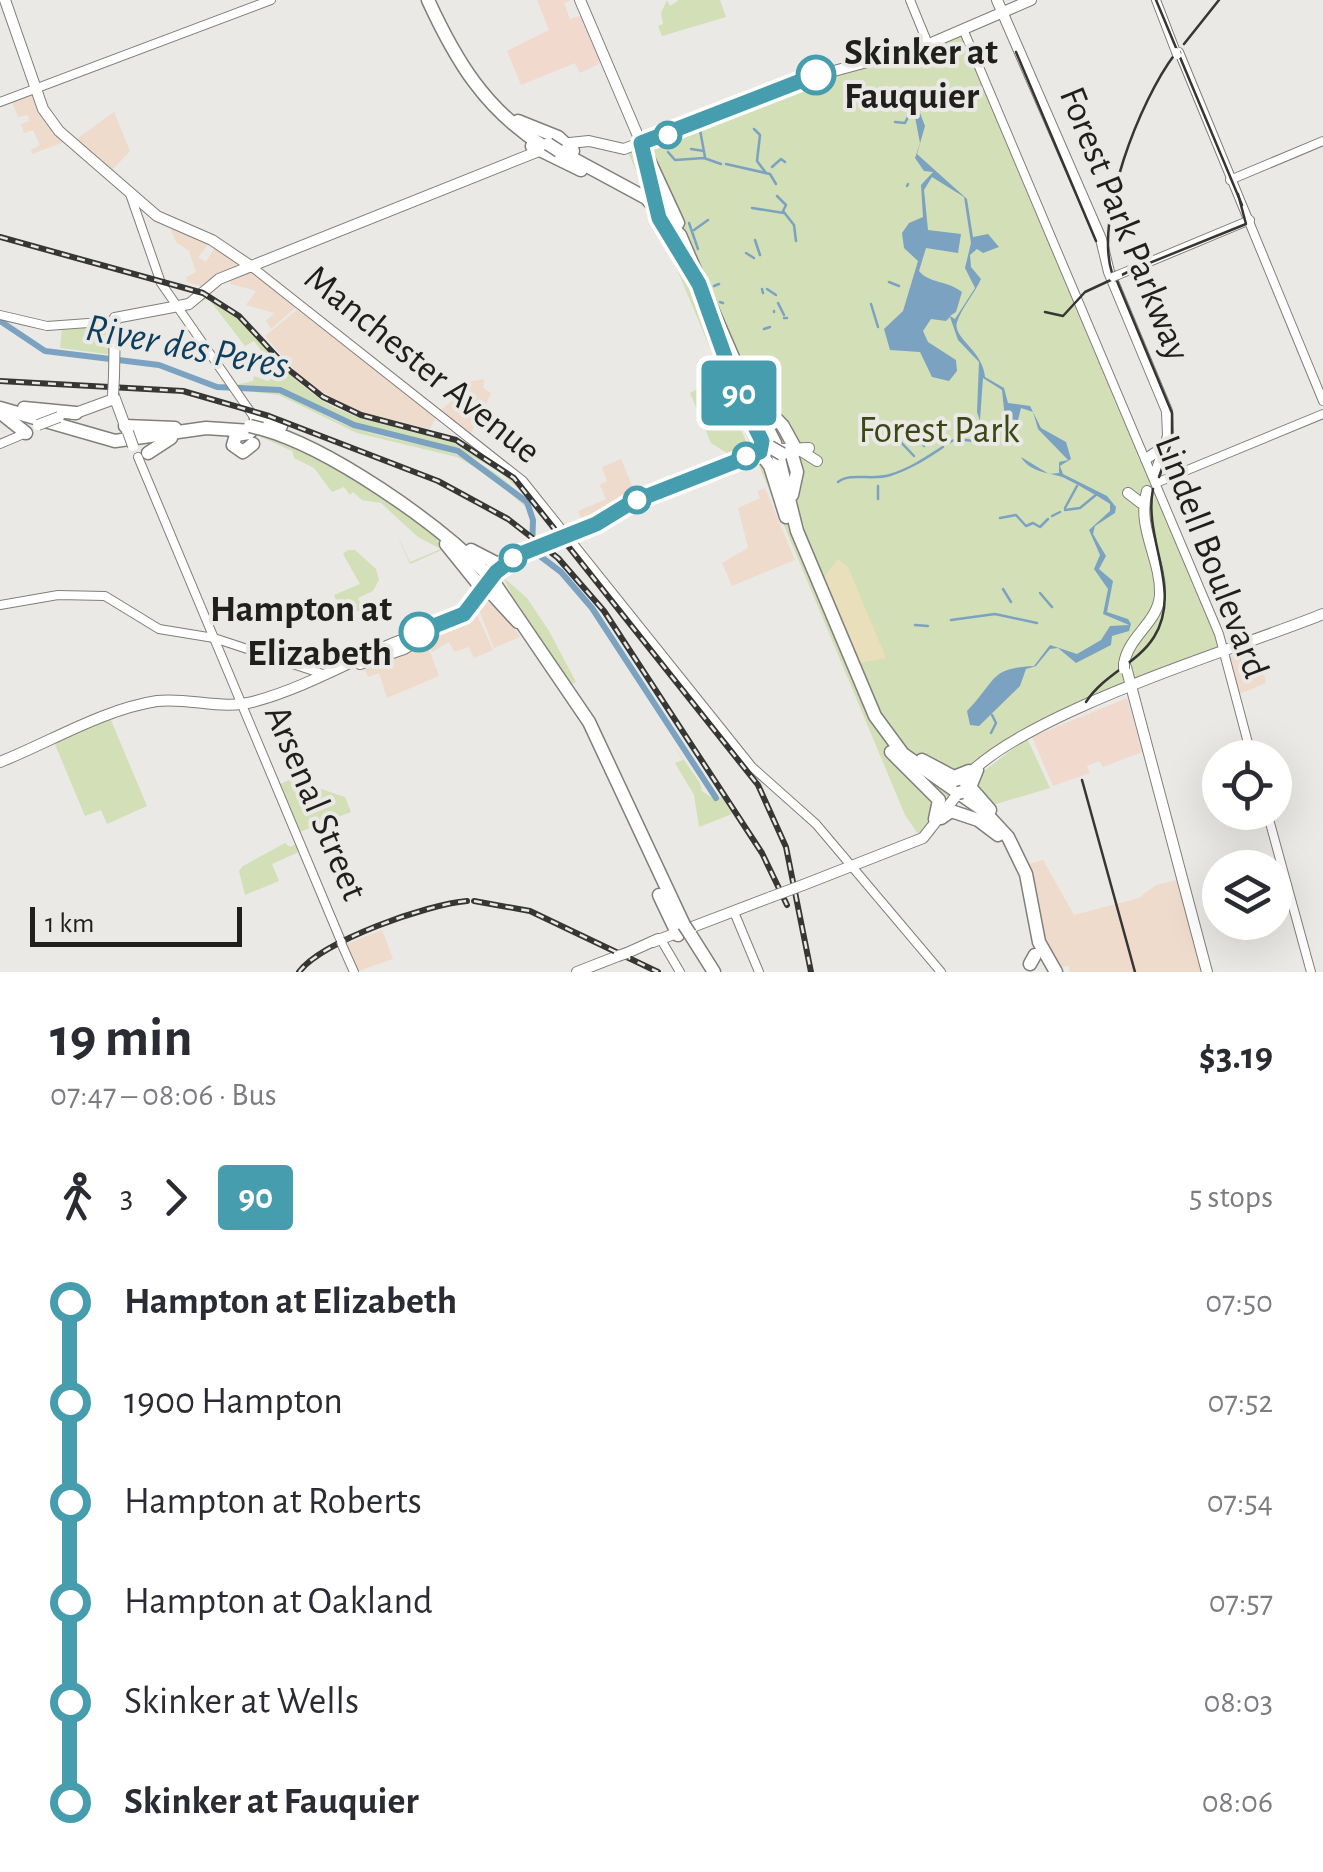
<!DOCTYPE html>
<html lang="en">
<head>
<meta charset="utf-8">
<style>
	body { margin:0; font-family:"Alegreya Sans",sans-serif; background:#f2f2f3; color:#2b2b33; height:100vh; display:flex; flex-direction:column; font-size:38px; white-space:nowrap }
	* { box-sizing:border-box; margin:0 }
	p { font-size:32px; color:#7c7c81 }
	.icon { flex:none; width:55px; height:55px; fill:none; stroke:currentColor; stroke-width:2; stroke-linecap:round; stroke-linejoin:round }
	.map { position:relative; height:972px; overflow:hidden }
	.side { display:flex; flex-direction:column; background:#fff; flex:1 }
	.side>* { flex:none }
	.badge { padding:0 20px; border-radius:8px; font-size:35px; line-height:65px }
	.buttons { position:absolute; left:1202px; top:740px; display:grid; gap:20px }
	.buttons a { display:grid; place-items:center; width:90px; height:90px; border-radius:50%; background:#fff; box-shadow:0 10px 40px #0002; font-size:50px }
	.scale { position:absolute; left:30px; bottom:25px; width:212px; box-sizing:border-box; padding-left:10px; border:5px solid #1f1f1d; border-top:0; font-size:28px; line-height:35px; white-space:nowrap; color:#1f1f1d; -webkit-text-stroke:8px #eae9e5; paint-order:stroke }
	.map>.badge { position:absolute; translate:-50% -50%; box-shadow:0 0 0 5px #fff }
	.legs { display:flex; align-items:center; gap:15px; height:110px; padding:0 50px; font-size:32px }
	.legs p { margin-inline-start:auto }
	.headline { display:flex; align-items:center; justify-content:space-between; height:170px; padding:0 50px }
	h1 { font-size:55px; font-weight:600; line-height:75px }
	ul { padding:0 50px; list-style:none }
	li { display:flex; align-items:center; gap:35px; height:100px; font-size:38px }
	li i { display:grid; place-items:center; width:15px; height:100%; margin:0 12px; background:currentColor }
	li i::after { content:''; width:25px; height:25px; margin:-12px; border:8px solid; border-radius:50%; background:#fff }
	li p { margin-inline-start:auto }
	li:first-child i { background:linear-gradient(#0000 50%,currentColor 0) }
	li:last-child i { background:linear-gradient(currentColor 50%,#0000 0) }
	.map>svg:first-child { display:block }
	.commercial { fill:#eedbcb }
	.medical { fill:#f1d9ce }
	.green { fill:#d3dfb7 }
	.sand { fill:#e9dfba }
	.water { fill:#7ba2c1; fill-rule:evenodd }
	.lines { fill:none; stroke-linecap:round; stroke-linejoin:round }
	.stream { stroke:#7ba2c1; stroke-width:2.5 }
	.river { stroke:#7ba2c1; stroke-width:6 }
	.secondary-casing { stroke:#807f7c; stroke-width:10 }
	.primary-casing { stroke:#807f7c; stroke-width:12 }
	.highway-casing { stroke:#807f7c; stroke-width:15 }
	.secondary { stroke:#fff; stroke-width:8 }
	.primary { stroke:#fff; stroke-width:10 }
	.highway { stroke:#fff; stroke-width:12 }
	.tram { stroke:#363634; stroke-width:2.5 }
	.rail-casing { stroke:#363634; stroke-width:6 }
	.rail { stroke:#eae9e5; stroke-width:2.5; stroke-dasharray:8; stroke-linecap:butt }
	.secondary-bridge-casing { stroke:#807f7c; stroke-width:10; stroke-linecap:butt }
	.primary-bridge-casing { stroke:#807f7c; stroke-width:12; stroke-linecap:butt }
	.highway-bridge-casing { stroke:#807f7c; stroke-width:15; stroke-linecap:butt }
	.secondary-bridge { stroke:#fff; stroke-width:8 }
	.primary-bridge { stroke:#fff; stroke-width:10 }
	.highway-bridge { stroke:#fff; stroke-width:12 }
	.line-1-casing { stroke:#fff; stroke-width:22 }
	.line-1 { stroke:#469dad; stroke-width:15 }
	.stop-1-dot { fill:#fff; stroke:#469dad; stroke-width:5 }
	.labels { text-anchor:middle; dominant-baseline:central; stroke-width:8; stroke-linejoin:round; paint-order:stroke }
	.stop-label { font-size:38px; font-weight:bold; fill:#1f1f1d; stroke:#eae9e5; text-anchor:start }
	.street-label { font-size:38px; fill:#1f1f1d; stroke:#eae9e5 }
	.park-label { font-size:38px; fill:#3b4714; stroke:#eae9e5 }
	.water-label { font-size:40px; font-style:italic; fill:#0e3e5e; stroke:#eae9e5 }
</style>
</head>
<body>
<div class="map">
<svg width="1323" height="972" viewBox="0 0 1323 972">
	<rect width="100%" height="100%" fill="#eae9e5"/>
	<g class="commercial">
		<polygon points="33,93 67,141 32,154 31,150 40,145 33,130 24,133 21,124 29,121 28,115 18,117 12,101"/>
		<polygon points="114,112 130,151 110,172 74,141"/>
		<polygon points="169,225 211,241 198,257 206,262 217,244 247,265 207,288 187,282 186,277 196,272 189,251 176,242"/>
		<polygon points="253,270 297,306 271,329 266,321 274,313 246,305 256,291 231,284 230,279"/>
		<polygon points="297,310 437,416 430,429 353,410 304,381 265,336"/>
		<polygon points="484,379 483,388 491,393 486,405 478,402 475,409 483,412 470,434 440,411 455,398 461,383"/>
		<polygon points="621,459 637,498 582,520 578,511 606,499 600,485 607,481 602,467"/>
		<polygon points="765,488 795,560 732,586 722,563 748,548 738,508 760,498 757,491"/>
		<polygon points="482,598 505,615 520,637 494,648 477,605"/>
		<polygon points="474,608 493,650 474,658 469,647 454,652 449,642 432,652 426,638"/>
		<polygon points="425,639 439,676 387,698 379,673 368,677 363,665"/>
		<polygon points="1256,645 1266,683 1237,695 1227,657"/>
		<polygon points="1043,860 1074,915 1139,898 1156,885 1177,880 1202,972 1070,972 1069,966 1062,967 1046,943 1028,864"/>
		<polygon points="382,930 393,959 355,972 344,945"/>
	</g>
	<g class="medical">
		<polygon points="537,0 571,0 564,3 570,19 583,15 603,62 580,73 575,63 521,85 507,51 549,30"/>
		<polygon points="1127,698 1142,752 1103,767 1099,761 1087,766 1090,773 1053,786 1032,737"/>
	</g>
	<g class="green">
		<polygon points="667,0 670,6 679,0 720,0 726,17 662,36 658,26 663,24 661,13"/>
		<path d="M962,32L1218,634L1221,652C1143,683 1042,711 975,762C951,781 943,816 918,834L905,815L628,152L751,102Z"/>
		<path d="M206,296C218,305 232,312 243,323C276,354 298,391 340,410C404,438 499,433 534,508C488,442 427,448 358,425C305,407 298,385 235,385L253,381L254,376L268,381L278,373L254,341L245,346L208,298L202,302Z"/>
		<polygon points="112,322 113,355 60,348 62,328"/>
		<polygon points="703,386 710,400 725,392 750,451 735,458 711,443 690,393"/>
		<path d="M268,389C299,397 322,417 352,427C411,449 494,445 529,510L490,476L457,457L357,433L279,395L239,390Z"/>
		<path d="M257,435C325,454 434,527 482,579L473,595L475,588L442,550L410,564L395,530L410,562L441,549L418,537L381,503L362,500L353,492L350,495L344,487L332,492L314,468L294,458L292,451Z"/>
		<polygon points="348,550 355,550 376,569 379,580 373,591 358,598 363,609 343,617 334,595 360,584 343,554"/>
		<polygon points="517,560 503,570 504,578 527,598 549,631 576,682 570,685 516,601 493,577 497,573 512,595 501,573"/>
		<polygon points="110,718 147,806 107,824 101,810 85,816 54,742"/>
		<polygon points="1027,738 1050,788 993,805 999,820 971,781"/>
		<polygon points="670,740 700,783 702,791 714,799 722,797 732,814 699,827 694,795 675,763 683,760"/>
		<polygon points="291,779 345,797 351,812 297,833 278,785"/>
		<polygon points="285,843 290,847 296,844 301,851 272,864 279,881 245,895 239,871 243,866"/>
	</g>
	<polygon class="sand" points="838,559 848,567 886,658 860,663 821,581"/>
	<path class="water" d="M920,113L925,126L917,154L967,199L973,237L988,234L999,247L983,253L977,249L970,255L971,267L981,279C975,293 962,307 957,322C952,338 983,350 985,377L1004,388L1008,403L1030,406L1041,428L1066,442L1071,459L1060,466L1063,474L1107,496L1116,507L1115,513L1095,526L1093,534L1106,556L1099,569L1113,581L1107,612L1128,619L1131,624L1129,631L1112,636L1111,645L1076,663L1058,648L1050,649L1036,666L1026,669L1020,686L979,726L970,725L967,711C997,680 989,668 1034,666L1050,645L1077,654L1101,640L1110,626L1129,625L1103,614L1108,589L1094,569L1100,555L1089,530L1110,511V504C1105,500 1068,479 1062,477C1046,472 1030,472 1021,457L1049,474L1059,473V462L1068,460L1038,429L1033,412L1021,408L1018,420L1005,419L1002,390L983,378L980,420L987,442L977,412L979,362L958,340L950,317L946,321L931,319L923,331L928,342L956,360L957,371L949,381L932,377L920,352L890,350L884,329L903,311L918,261L904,248L902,233L909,223L923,217L921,185L933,172L924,171L915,158L920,143L915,117ZM932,177L964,197L971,243L965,268L975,288L955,319L950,316L956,312L962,292C947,280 930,284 919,271L926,248L958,253L961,234L928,230L924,190Z"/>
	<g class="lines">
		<g class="stream">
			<polyline points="805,84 822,80"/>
			<polyline points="895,122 905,123 908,117"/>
			<polyline points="754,129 760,135 757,161 766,173"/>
			<polyline points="700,130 705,157"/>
			<polyline points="691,149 704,151"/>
			<polyline points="668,152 675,160 704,158 721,164"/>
			<polyline points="726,164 770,174 776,184"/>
			<polyline points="772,167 781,159 785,162"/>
			<polyline points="907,186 908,184"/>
			<polyline points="777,196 786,205 783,211 794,225 796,241"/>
			<polyline points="752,208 784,213"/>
			<polyline points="689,223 698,249"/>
			<polyline points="694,230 708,220"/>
			<polyline points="755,240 760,255"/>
			<polyline points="746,253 754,258"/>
			<polyline points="889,282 899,286"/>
			<polyline points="714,286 719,284"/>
			<polyline points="762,289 763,293"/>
			<polyline points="767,289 776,295"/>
			<polyline points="720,302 723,303"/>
			<polyline points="778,303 784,315"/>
			<polyline points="871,304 878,327"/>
			<polyline points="774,312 774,311"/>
			<polyline points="784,318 787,318"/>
			<polyline points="764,329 770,327"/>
			<polyline points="918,435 924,446"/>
			<polyline points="895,436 914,456"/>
			<polyline points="965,440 974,441 981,436"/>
			<polyline points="948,443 960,437"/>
			<path d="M838,482C851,472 872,481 890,475C910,469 926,458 943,447"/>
			<polyline points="878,486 878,499"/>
			<polyline points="1065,508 1077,486"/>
			<polyline points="1065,510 1080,508 1097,494"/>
			<polyline points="1052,516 1060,512"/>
			<polyline points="1000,518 1016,515 1026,526 1033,523 1040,527 1048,519"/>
			<polyline points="1003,589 1011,602"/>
			<polyline points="1040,593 1052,607"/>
			<polyline points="951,620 995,614 1037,623"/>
			<polyline points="915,625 928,626"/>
			<polyline points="991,733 996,723 992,715"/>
		</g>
		<polyline class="river" points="0,321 45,351 159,365 217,387 280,390 354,425 458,451 527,502 533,520 532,550 561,572 592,608 716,798"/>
		<defs>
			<g id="secondary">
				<polyline points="910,0 928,44"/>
				<polyline points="1156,0 1176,52"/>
				<polyline points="963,29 1219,634 1252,758"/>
				<polyline points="1179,52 1323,401"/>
				<polyline points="0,102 271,0"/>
				<polyline points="1230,180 1323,141"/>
				<polyline points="129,191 161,283 256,420"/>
				<polyline points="252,267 523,481 752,767 816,824 941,972"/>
				<polyline points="1118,275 1250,220"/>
				<polyline points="0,315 47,326 116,321"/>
				<polyline points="0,444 26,433"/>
				<polyline points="138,457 341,941"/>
				<polyline points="1156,483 1323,414"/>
				<polyline points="0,605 58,595 105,596 159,629 214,638 323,674"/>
				<polyline points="1267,812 1311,972"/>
				<polyline points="734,912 759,972"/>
				<polyline points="660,938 680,972"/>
				<polyline points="342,945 354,972"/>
			</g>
			<g id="primary">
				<polyline points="5,0 43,109 59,131 157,216 212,240 252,267"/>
				<polyline points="580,0 641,143"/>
				<polyline points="997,0 1101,239 1109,272 1167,411 1168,436 1155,475"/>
				<polyline points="560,144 589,141 624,149 812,77 922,47 1031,0"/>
				<polyline points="114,376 115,318 189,304 219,279 544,149"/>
				<polyline points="114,396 127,431"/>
				<polyline points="73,414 114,399"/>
				<polyline points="781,449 809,448"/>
				<polyline points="798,449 817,461"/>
				<polyline points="1146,459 1162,448"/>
				<polyline points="1128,493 1141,503"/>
				<polyline points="574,533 622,507 758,453"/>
				<polyline points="500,564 529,550"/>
				<polyline points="360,664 404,649 458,618 505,562"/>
				<path d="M1124,664C1128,636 1159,622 1160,594C1161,558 1136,527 1147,491"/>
				<polyline points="1126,667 1207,972"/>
				<path d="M0,762C50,742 104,709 157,701C190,697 223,711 256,701C321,683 376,644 440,627"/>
				<path d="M955,790C1004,717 1235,650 1323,614"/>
				<polyline points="803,885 923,838 956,796"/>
				<polyline points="653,942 771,897"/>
				<polyline points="627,953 658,939"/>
				<polyline points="577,972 618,956"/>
			</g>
			<g id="highway">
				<path d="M428,0C456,61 485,109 543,146"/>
				<polyline points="518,121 558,137 573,151"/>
				<polyline points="641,143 678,223"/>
				<polyline points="532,146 581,170"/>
				<polyline points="559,151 646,198 680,235 741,376 775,443 797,531 875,716 903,754 983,810 1008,837 1026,874 1039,942 1056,972"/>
				<polyline points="659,218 688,264"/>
				<polyline points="732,373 742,401 770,447"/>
				<polyline points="760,402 783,426 794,446"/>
				<polyline points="0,408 115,441 206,428 251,431"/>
				<polyline points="24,408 76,413"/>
				<polyline points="2,414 26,433"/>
				<polyline points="256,419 281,426"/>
				<polyline points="125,426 175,428"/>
				<path d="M262,429C330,448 436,522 485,572"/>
				<polyline points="249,433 236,435 233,445 243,452 253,444"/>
				<polyline points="148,453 171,438"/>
				<polyline points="762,455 770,466 786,517"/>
				<polyline points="792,495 797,472 792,455 797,449"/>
				<polyline points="446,544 479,585 486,585"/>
				<polyline points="471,550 500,565"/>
				<polyline points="493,581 589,722 684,925"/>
				<polyline points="482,583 518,622"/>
				<polyline points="891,752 939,800 935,819"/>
				<polyline points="922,760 954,777 969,771"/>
				<polyline points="977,770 970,787 990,810"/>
				<polyline points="941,818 951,811 978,820 998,835"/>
				<polyline points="659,895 678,935"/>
				<polyline points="690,934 714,972"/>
				<polyline points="1030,964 1035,955"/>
			</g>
		</defs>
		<use href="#secondary" class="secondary-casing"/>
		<use href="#primary" class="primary-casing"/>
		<use href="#highway" class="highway-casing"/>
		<use href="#secondary" class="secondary"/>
		<use href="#primary" class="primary"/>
		<use href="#highway" class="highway"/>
		<g class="tram">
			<polyline points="1156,0 1242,205"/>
			<polyline points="1184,44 1219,0"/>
			<polyline points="1016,52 1096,241"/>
			<polyline points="1137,268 1246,224 1238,194"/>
			<path d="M1112,273C1094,217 1140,100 1175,54"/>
			<polyline points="1117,281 1172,413 1172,440 1159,477"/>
			<polyline points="1045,312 1063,316 1085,292 1128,272"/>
			<path d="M1086,702C1104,674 1137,664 1154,637C1183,590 1143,539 1153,489"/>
			<polyline points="1082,780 1135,972"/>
		</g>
		<defs>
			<g id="rail">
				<polyline points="0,237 203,293 239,316 289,370 323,397 361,415 456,440 514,478 758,785 786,847 811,972"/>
				<polyline points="0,381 183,391 269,416 438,481 508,519 558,558 604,611 762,853 787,905"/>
				<polyline points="474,901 530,911 658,972"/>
				<path d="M299,972C322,941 428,904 467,901"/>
			</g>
		</defs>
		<use href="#rail" class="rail-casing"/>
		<use href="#rail" class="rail"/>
		<defs>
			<g id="secondary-bridge">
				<polyline points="1176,52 1177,55"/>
				<polyline points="1113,277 1118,275"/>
				<polyline points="341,941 342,945"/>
			</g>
			<g id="primary-bridge">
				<polyline points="113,395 114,376"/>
				<polyline points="38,425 59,417"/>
				<polyline points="128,432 133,446"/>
				<polyline points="758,453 760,452"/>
				<polyline points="529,550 574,533"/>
				<polyline points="1124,669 1124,664"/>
				<polyline points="771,897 803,885"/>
				<polyline points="618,956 627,953"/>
			</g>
			<g id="highway-bridge">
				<polyline points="548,144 559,151"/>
				<polyline points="653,200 659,218"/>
				<polyline points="250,426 262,429"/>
				<polyline points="770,447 782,454"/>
				<polyline points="485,572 493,581"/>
				<polyline points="958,793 962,792"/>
				<polyline points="684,925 690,934"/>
			</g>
		</defs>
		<use href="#secondary-bridge" class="secondary-bridge-casing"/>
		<use href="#primary-bridge" class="primary-bridge-casing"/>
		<use href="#highway-bridge" class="highway-bridge-casing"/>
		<use href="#secondary-bridge" class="secondary-bridge"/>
		<use href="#primary-bridge" class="primary-bridge"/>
		<use href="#highway-bridge" class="highway-bridge"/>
	</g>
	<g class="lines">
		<defs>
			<polyline id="line-1" points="419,632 464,614 496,572 518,555 596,524 632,502 760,452 762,441 738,393 699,284 659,218 641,143 816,75"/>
		</defs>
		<use href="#line-1" class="line-1-casing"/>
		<use href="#line-1" class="line-1"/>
	</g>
	<g class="stop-1-dot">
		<circle cx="816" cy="75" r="18"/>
		<circle cx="668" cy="135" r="12"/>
		<circle cx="746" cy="456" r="12"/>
		<circle cx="637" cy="500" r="12"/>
		<circle cx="513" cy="558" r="12"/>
		<circle cx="419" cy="632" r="18"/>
	</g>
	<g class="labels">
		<g class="stop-label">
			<text x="844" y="53">Skinker at<tspan x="844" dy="44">Fauquier</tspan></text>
			<text x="392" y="610" text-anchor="end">Hampton at<tspan x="392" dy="44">Elizabeth</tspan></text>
		</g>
		<g class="street-label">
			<text transform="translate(1124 224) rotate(68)">Forest Park Parkway</text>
			<text transform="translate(422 365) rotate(39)">Manchester Avenue</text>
			<text transform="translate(1211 557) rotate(69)">Lindell Boulevard</text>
			<text transform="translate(315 803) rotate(67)">Arsenal Street</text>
		</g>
		<g class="park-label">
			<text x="939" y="431">Forest Park</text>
		</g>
		<g class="water-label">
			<text transform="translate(187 347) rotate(11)">River des Peres</text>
		</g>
	</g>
</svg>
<div class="buttons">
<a><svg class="icon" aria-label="locate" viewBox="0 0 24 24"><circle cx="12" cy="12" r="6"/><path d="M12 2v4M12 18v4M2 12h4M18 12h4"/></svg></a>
<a><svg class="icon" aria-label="layers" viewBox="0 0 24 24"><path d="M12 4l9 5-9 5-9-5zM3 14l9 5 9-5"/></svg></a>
</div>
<div class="scale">1 km</div>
<b class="badge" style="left:739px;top:393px;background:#469dad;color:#fff">90</b>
</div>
<section class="side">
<div class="headline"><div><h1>19 min</h1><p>07:47 – 08:06 · Bus</p></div><b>$3.19</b></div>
<div class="legs"><svg class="icon" aria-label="walk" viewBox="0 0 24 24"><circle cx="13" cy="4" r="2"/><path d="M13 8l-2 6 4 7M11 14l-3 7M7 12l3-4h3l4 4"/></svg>3<svg class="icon" aria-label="forward" viewBox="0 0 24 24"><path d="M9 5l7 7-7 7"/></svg><b class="badge" style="background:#469dad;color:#fff">90</b><p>5 stops</p></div>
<ul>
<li><i style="color:#469dad"></i><b>Hampton at Elizabeth</b><p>07:50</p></li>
<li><i style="color:#469dad"></i><span>1900 Hampton</span><p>07:52</p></li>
<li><i style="color:#469dad"></i><span>Hampton at Roberts</span><p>07:54</p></li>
<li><i style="color:#469dad"></i><span>Hampton at Oakland</span><p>07:57</p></li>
<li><i style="color:#469dad"></i><span>Skinker at Wells</span><p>08:03</p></li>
<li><i style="color:#469dad"></i><b>Skinker at Fauquier</b><p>08:06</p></li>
</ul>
</section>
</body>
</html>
